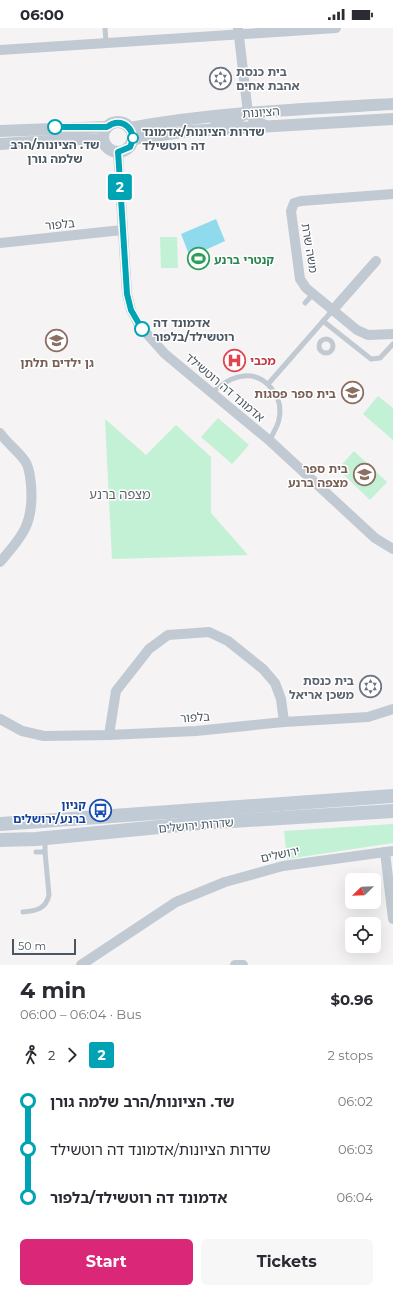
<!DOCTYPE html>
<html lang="en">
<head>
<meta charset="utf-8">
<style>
	body { margin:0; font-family:Montserrat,"Noto Sans Hebrew",sans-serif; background:#f7f7f7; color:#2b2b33; height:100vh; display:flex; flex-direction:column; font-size:15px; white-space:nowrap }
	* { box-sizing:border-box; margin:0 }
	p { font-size:13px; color:#7c7c81 }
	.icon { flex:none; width:22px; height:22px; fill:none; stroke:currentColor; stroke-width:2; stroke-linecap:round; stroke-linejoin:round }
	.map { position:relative; height:937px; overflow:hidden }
	.drawer { display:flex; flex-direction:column; background:#fff; flex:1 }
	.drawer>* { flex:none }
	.badge { padding:0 8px; border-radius:3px; font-size:14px; line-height:26px }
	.needle { width:26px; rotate:247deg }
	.fabs { position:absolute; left:345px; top:845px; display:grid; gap:8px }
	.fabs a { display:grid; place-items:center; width:36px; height:36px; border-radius:6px; background:#fff; box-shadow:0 4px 16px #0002; font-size:20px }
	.scale { position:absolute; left:12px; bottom:10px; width:64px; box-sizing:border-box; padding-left:4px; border:2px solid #4a5661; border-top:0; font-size:11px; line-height:14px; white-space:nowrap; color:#4a5661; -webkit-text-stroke:3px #fff; paint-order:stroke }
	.map>.badge { position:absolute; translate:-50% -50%; box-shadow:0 0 0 2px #fff }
	.legs { display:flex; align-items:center; gap:6px; height:44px; padding:0 20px; font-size:13px }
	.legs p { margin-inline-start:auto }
	.headline { display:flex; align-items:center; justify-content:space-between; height:68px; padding:0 20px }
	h1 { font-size:22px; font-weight:700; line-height:30px }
	.cta { display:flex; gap:8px; margin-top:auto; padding:8px 20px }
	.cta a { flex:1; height:46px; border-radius:6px; background:#db2777; color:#fff; font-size:16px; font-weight:700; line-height:46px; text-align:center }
	.cta a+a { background:#f7f7f7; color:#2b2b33 }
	ul { padding:0 20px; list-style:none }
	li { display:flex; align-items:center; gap:14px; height:48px; font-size:15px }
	li i { display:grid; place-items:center; width:6px; height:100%; margin:0 5px; background:currentColor }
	li i::after { content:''; width:10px; height:10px; margin:-5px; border:3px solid; border-radius:50%; background:#fff }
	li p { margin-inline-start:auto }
	li:first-child i { background:linear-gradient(#0000 50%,currentColor 0) }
	li:last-child i { background:linear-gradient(currentColor 50%,#0000 0) }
	.status { display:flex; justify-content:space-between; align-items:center; height:28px; padding:0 20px; background:#fff; direction:ltr }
	.status svg { height:11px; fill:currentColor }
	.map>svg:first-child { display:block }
	.green { fill:#c3f1d5 }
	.water { fill:#90daee }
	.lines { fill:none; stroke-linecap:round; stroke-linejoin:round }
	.service { stroke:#c1cad2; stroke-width:5 }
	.minor { stroke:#c1cad2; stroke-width:10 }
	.tertiary { stroke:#c1cad2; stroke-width:12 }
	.secondary { stroke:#c1cbd6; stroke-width:14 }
	.line-1-casing { stroke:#fff; stroke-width:9 }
	.line-1 { stroke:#00a3b4; stroke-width:6 }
	.stop-1-dot { fill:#fff; stroke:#00a3b4; stroke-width:2 }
	.labels { text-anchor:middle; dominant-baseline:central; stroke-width:3; stroke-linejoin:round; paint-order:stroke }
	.worship-label { font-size:12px; font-weight:bold; fill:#5b616d; stroke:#fff; text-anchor:start }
	.street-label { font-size:12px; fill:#4a5661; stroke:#fff }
	.stop-label { font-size:12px; font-weight:bold; fill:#4a5661; stroke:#fff; text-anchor:start }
	.leisure-label { font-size:12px; font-weight:bold; fill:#27864d; stroke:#fff; text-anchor:start }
	.health-label { font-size:12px; font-weight:bold; fill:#be3a42; stroke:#fff; text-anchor:start }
	.education-label { font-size:12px; font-weight:bold; fill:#785e54; stroke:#fff; text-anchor:end }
	.transit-label { font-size:12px; font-weight:bold; fill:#164399; stroke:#fff; text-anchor:end }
	.neighbourhood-label { font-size:13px; fill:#5f6368; stroke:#fff }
</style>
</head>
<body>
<div class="status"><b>06:00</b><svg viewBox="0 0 49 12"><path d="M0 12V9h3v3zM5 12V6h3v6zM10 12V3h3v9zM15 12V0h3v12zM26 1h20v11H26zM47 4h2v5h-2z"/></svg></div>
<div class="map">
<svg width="393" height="937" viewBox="0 0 393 937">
	<rect width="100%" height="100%" fill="#f5f3f3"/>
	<g class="green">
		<polygon points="160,209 177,209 178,240 161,240"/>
		<polygon points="378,368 393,380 393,412 363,386"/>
		<polygon points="218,390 249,417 232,436 201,409"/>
		<polygon points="105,391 146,427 176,397 211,429 211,485 248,527 112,531"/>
		<polygon points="354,423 387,454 370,472 338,441"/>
		<polygon points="393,796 393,815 287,831 284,803"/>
	</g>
	<polygon class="water" points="216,191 225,213 190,229 181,206"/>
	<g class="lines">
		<g class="service">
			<polyline points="105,0 106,14"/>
			<polyline points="121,170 131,169"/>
			<polyline points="305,275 313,266"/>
			<polyline points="323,293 371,331 380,330 393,316"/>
			<circle cx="326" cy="318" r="7"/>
			<polyline points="269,355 332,283"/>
			<path d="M212,365C221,357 231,349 244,348C266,346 284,369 279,391C278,399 272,405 270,413"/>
			<polyline points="36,824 45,824 45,812"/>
			<path d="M23,884C36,883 46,881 49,867L45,824"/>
		</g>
		<g class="minor">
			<polyline points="238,0 248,85 254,92 268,98"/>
			<polyline points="0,22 336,0"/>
			<polyline points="215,97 233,94 248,85"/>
			<polyline points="118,124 127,266 131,282 139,297 165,326 270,413 375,510 393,521"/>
			<polyline points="393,166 301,173 294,175 291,183 300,251 306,260 357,302 368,307 393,306"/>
			<polyline points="0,215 122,202"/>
			<polyline points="332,283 376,233"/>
			<path d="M0,405C7,415 18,423 25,433C30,440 30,449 31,457C34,494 24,507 0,534"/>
			<polyline points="0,691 22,703 44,708 109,707 196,703 284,694 368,689 393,681"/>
			<polyline points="109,707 116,663 149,621 168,607 209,604 228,613 263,641 275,655 281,671 284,694"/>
			<polyline points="385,824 393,891"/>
			<polyline points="81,937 176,874 225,854 283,838 393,823"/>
			<polyline points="235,937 243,937"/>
		</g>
		<g class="tertiary">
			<circle cx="118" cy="109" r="15"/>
			<path d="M130,100C216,84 305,81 393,76"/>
			<polyline points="0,103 107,99"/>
			<polyline points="133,111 189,103 393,91"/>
			<polyline points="0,116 81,111 103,112"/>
		</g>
		<g class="secondary">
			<polyline points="0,796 393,768"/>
			<polyline points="0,812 36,811 200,795 393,783"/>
		</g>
	</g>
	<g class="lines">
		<defs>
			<path id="line-1" d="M55,99H107C122,87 139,103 130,119L118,124L119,138L127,266L131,282L142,301"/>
		</defs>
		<use href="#line-1" class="line-1-casing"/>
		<use href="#line-1" class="line-1"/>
	</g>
	<defs>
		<symbol id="synagogue-ring" viewBox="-11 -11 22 22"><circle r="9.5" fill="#fff" stroke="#6b7280" stroke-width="1.5"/><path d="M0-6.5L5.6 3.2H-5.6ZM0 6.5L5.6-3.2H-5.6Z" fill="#6b7280"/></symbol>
		<symbol id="stadium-ring" viewBox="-11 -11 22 22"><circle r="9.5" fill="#fff" stroke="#2e9e5b" stroke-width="1.5"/><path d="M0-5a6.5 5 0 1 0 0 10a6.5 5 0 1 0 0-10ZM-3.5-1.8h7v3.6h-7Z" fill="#2e9e5b"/></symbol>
		<symbol id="school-ring" viewBox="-11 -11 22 22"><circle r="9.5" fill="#fff" stroke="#8d6e63" stroke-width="1.5"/><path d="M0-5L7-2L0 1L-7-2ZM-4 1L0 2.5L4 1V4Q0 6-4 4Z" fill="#8d6e63"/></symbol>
		<symbol id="hospital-ring" viewBox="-11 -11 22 22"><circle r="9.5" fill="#fff" stroke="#e0444e" stroke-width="1.5"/><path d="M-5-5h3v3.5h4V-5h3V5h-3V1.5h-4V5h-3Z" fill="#e0444e"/></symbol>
		<symbol id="bus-ring" viewBox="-11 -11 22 22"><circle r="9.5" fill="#fff" stroke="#1a4fb4" stroke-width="1.5"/><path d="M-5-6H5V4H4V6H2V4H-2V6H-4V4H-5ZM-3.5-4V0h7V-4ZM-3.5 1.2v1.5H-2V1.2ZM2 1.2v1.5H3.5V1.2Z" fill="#1a4fb4"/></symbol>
	</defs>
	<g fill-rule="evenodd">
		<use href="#synagogue-ring" x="208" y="38" width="25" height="25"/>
		<use href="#stadium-ring" x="186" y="218" width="25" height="25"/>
		<use href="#school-ring" x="44" y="300" width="25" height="25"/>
		<use href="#hospital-ring" x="222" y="320" width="25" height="25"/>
		<use href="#school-ring" x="340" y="352" width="25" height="25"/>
		<use href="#school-ring" x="352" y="434" width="25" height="25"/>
		<use href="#synagogue-ring" x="358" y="646" width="25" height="25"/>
		<use href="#bus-ring" x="88" y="770" width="25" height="25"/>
	</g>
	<g class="stop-1-dot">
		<circle cx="55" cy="99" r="7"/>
		<circle cx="133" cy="110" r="5"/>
		<circle cx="142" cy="301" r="7"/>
	</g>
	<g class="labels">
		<g class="worship-label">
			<text x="236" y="43">בית כנסת<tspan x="236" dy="14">אהבת אחים</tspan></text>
			<text x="354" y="652" text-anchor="end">בית כנסת<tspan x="354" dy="14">משכן אריאל</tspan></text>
		</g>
		<g class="street-label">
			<text transform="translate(261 84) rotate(-4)">הציונות</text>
			<text transform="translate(60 196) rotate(-6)">בלפור</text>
			<text transform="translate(310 220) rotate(81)">משה שרת</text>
			<text transform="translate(225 359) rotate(40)">אדמונד דה רוטשילד</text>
			<text transform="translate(195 689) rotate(-4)">בלפור</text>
			<text transform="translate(196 797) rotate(-5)">שדרות ירושלים</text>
			<text transform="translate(280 826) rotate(-12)">ירושלים</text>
		</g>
		<g class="stop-label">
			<text x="142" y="103">שדרות הציונות/אדמונד<tspan x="142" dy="14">דה רוטשילד</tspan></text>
			<text x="55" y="116" text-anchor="middle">שד. הציונות/הרב<tspan x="55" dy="14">שלמה גורן</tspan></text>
			<text x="153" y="294">אדמונד דה<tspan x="153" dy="14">רוטשילד/בלפור</tspan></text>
		</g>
		<g class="leisure-label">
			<text x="214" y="231">קנטרי ברנע</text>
		</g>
		<g class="health-label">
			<text x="250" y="332">מכבי</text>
		</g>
		<g class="education-label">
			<text x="57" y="334" text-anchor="middle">גן ילדים תלתן</text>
			<text x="336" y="365">בית ספר פסגות</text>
			<text x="348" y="440">בית ספר<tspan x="348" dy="14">מצפה ברנע</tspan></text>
		</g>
		<g class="transit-label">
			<text x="86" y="776">קניון<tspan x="86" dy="14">ברנע/ירושלים</tspan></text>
		</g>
		<g class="neighbourhood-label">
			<text x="120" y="466">מצפה ברנע</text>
		</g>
	</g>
</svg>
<div class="fabs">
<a><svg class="needle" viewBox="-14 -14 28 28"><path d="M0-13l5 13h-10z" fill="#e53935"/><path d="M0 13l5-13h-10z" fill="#7c7c81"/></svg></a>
<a><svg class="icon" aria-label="locate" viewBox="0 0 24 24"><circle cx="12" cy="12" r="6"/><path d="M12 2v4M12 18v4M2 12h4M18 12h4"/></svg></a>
</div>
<div class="scale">50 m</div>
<b class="badge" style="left:120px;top:159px;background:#00a3b4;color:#fff">2</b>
</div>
<section class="drawer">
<div class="headline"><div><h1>4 min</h1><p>06:00 – 06:04 · Bus</p></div><b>$0.96</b></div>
<div class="legs"><svg class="icon" aria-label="walk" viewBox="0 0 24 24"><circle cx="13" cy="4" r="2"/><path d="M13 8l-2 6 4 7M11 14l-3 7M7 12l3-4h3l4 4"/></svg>2<svg class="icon" aria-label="forward" viewBox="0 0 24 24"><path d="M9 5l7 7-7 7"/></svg><b class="badge" style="background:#00a3b4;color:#fff">2</b><p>2 stops</p></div>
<ul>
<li><i style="color:#00a3b4"></i><b>שד. הציונות/הרב שלמה גורן</b><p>06:02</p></li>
<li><i style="color:#00a3b4"></i><span>שדרות הציונות/אדמונד דה רוטשילד</span><p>06:03</p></li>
<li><i style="color:#00a3b4"></i><b>אדמונד דה רוטשילד/בלפור</b><p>06:04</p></li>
</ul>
<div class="cta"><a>Start</a><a>Tickets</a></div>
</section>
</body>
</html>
